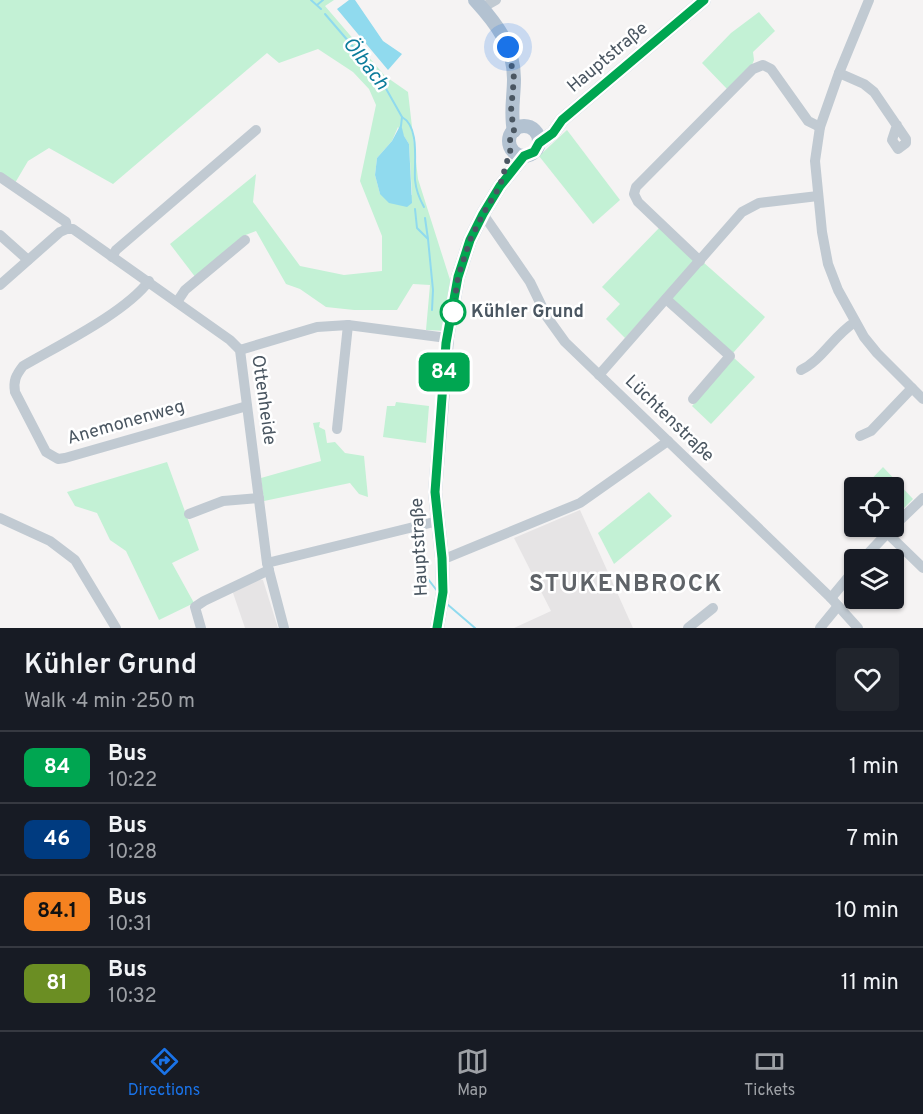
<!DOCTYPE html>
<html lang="en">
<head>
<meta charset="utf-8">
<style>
	body { margin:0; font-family:Overpass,sans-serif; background:#20242c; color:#f1f3f6; height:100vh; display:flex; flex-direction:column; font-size:22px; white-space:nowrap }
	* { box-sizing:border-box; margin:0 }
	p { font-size:20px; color:#9ea1a6 }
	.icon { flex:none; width:33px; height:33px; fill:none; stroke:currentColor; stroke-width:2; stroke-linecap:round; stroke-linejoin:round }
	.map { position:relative; height:628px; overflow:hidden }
	.sheet { display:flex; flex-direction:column; background:#171b24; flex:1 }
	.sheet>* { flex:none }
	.badge { padding:0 12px; border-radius:9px; font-size:21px; line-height:39px }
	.buttons { position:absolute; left:844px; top:477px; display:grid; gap:12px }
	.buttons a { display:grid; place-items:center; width:60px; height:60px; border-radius:6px; background:#171b24; box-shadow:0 2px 4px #0004; font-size:30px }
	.you { position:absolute; width:30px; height:30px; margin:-15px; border:4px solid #fff; border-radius:50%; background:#1a73e8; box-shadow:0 0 0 9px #1a73e833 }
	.map>.badge { position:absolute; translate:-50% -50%; box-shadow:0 0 0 3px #fff }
	.round { display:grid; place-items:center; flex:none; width:63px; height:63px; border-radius:6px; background:#20242c }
	.headline { display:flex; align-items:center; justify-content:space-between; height:102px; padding:0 24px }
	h1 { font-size:28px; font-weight:600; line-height:45px }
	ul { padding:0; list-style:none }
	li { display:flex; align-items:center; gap:18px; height:72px; padding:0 24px; border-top:2px solid #363941 }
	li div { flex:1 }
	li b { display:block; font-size:22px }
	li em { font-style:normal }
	li .badge { min-width:66px; font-weight:700; text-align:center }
	.tabs { display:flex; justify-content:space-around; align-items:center; height:84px; border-top:2px solid #363941; background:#171b24; font-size:16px; color:#9ea1a6 }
	.tabs a { display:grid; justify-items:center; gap:3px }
	.tabs .active { color:#1a73e8 }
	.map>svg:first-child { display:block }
	.education { fill:#e6e4e5 }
	.green { fill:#c3f1d5; fill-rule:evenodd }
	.water { fill:#90daee }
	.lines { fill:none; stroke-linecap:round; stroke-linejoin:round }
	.stream { stroke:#90daee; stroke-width:2 }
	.minor { stroke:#c1cad2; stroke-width:10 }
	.major { stroke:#b3c2d1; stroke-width:14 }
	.line-casing { stroke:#fff; stroke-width:14 }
	.line { stroke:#00a651; stroke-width:9 }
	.walk { stroke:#4a5661; stroke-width:6; stroke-dasharray:0 10.8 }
	.stop-dot { fill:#fff; stroke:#00a651; stroke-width:3 }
	.labels { text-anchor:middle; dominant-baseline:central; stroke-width:5; stroke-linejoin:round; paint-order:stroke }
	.street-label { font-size:18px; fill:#4a5661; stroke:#fff }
	.stop-label { font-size:18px; font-weight:bold; fill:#4a5661; stroke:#fff; text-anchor:start }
	.water-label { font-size:20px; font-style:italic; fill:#0c7c9b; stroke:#fff }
	.district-label { font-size:24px; font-weight:bold; letter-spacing:1.5px; fill:#5f6368; stroke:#fff }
</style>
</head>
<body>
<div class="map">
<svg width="923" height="628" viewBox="0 0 923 628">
	<rect width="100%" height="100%" fill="#f5f3f3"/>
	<g class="education">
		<polygon points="580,510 633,628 514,628 551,611 514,538"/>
		<polygon points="259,579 263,580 278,628 245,628 232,590"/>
	</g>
	<g class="green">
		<path d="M0,0H334L325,6L385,76L408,92L418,179L452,286L447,331L426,330L430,285L413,284L397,310H354L326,307L300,289L286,284L256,231L243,236L196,278L170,244L256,174L253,202L300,266L344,275L382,271V236L360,181L376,105L369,89L353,72L318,49L279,63L267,53L113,184L49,148L28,161L15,183L0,174ZM398,127L409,144L412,195L380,194L375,175L377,158L392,141Z"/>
		<polygon points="759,12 775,31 753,52 754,60 752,65 728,90 702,63 731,33"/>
		<polygon points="567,130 620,200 593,224 539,156"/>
		<polygon points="660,227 694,261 625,338 606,319 620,304 602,287"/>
		<polygon points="703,262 765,317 733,353 670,298"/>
		<polygon points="734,358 755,377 711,424 692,406"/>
		<polygon points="396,402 429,406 426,443 383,437 387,406 395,406"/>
		<polygon points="320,422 319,427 325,430 327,443 335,442 345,453 364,456 368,497 359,494 350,483 264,501 261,478 321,461 313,423"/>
		<polygon points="167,462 199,550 172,563 194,603 159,620 126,551 110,540 97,513 75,506 67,492"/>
		<polygon points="883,467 913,499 894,518 894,488 864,487"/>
		<polygon points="649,492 672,516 614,564 598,533"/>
	</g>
	<g class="water">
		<polygon points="349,0 355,0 383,41 402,54 388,70 337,9"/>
		<polygon points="401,124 404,136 409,144 412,203 407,207 389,203 380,194 375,175 377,158 392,141"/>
	</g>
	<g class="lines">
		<g class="stream">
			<polyline points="311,0 321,9"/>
			<polyline points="317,5 323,0"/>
			<polyline points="325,14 380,78 402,117 401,126"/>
			<path d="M402,117C420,127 414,162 415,180C416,190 419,198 424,207"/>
			<polyline points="415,209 417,228 428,239 433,290 432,310"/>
			<polyline points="425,218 428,239"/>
			<polyline points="421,570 438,592"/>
			<polyline points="447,604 475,628"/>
		</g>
		<g class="minor">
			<polyline points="869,0 839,73 820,127 815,161 822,232 828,264 838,290 864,337 877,353 923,399"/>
			<polyline points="482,8 496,0"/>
			<polyline points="839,73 864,84 874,92 906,139 906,143 898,149 892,140 897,125"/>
			<polyline points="0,177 66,222 67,229"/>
			<polyline points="483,214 530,282 547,317 565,342 831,598 858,628"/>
			<polyline points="0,235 28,260"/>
			<polyline points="112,257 116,250 256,130"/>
			<polyline points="700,261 638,202 634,194 636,187 753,69 763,65 771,69 808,121 820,127"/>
			<path d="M149,281C125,313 59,345 23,366C16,375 13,381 15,392L46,452L58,459L65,458L247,406"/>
			<polyline points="0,285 60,232 67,229 73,229 230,340 240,350 267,563 284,628"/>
			<polyline points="666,299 730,356 693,399"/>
			<polyline points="177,302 185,290 245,240"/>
			<polyline points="240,350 317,327 348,325 447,338"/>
			<path d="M801,370C822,360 834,335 855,322"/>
			<polyline points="599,375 742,212 759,203 818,196"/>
			<polyline points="337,429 348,325"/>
			<polyline points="860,436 871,431 912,388"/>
			<polyline points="189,514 223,501 259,498"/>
			<polyline points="0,518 50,541 75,560 116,628"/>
			<polyline points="894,526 923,498"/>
			<polyline points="887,533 923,568"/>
			<polyline points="442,558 449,557 580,503 668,441"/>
			<polyline points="862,560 894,526"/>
			<polyline points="267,563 438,521"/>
			<polyline points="831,598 855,569"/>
			<polyline points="201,628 195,607 204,601 269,570"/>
			<polyline points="688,628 713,608"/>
			<polyline points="820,628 838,606"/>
		</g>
		<g class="major">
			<path d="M475,0C496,23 514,46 514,79C514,97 510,113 514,131"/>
			<circle cx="524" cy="141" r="15"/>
			<polyline points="539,143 553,133 562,120 704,0"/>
			<polyline points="437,628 443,592 442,558 435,492 447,338 458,277 470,240 483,214 500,186 524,156"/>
		</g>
	</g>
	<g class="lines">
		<defs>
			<polyline id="line" points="437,628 443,592 442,558 435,492 446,343 458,277 470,240 483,214 500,186 524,156 534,152 539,143 553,133 562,120 704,0"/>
		</defs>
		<use href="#line" class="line-casing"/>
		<use href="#line" class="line"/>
		<polyline class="walk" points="453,312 458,277 470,240 483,214 500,186 511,148 510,139 514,131 511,111 514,78 508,47"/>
	</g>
	<circle class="stop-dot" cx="453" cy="312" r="12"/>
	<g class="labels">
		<g class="street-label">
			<text transform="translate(608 58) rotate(-40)">Hauptstraße</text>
			<text transform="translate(263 400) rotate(82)">Ottenheide</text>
			<text transform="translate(669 419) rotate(44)">Lüchtenstraße</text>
			<text transform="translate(126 423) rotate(-16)">Anemonenweg</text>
			<text transform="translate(420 547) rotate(-93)">Hauptstraße</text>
		</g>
		<g class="stop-label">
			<text x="471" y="312">Kühler Grund</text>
		</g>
		<g class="water-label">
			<text transform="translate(365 64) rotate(52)">Ölbach</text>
		</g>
		<g class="district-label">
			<text x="626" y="585">STUKENBROCK</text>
		</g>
	</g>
</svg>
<div class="buttons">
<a><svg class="icon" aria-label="locate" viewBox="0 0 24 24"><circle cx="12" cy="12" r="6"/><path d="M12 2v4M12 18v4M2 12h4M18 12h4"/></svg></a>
<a><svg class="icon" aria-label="layers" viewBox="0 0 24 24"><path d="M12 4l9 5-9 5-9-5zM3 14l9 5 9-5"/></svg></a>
</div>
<div class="you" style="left:508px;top:47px"></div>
<b class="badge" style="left:444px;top:372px;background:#00a651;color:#fff">84</b>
</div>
<section class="sheet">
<div class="headline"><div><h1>Kühler Grund</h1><p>Walk · 4 min · 250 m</p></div><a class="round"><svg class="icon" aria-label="heart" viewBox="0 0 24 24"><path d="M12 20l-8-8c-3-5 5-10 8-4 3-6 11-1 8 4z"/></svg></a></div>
<ul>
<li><span class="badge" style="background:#00a651;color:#fff">84</span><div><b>Bus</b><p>10:22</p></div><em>1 min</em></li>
<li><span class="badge" style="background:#003b80;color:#fff">46</span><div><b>Bus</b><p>10:28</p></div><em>7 min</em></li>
<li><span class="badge" style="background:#f58220;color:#111">84.1</span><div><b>Bus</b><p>10:31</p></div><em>10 min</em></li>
<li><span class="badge" style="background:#6b8e23;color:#fff">81</span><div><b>Bus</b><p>10:32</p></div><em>11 min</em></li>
</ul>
</section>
<nav class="tabs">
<a class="active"><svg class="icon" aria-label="directions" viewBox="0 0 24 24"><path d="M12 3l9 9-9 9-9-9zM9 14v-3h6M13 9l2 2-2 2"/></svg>Directions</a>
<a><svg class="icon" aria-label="map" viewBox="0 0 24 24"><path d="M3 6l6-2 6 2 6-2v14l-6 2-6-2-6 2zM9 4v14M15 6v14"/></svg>Map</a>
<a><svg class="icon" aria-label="tickets" viewBox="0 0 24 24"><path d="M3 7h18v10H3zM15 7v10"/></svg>Tickets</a>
</nav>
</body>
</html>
